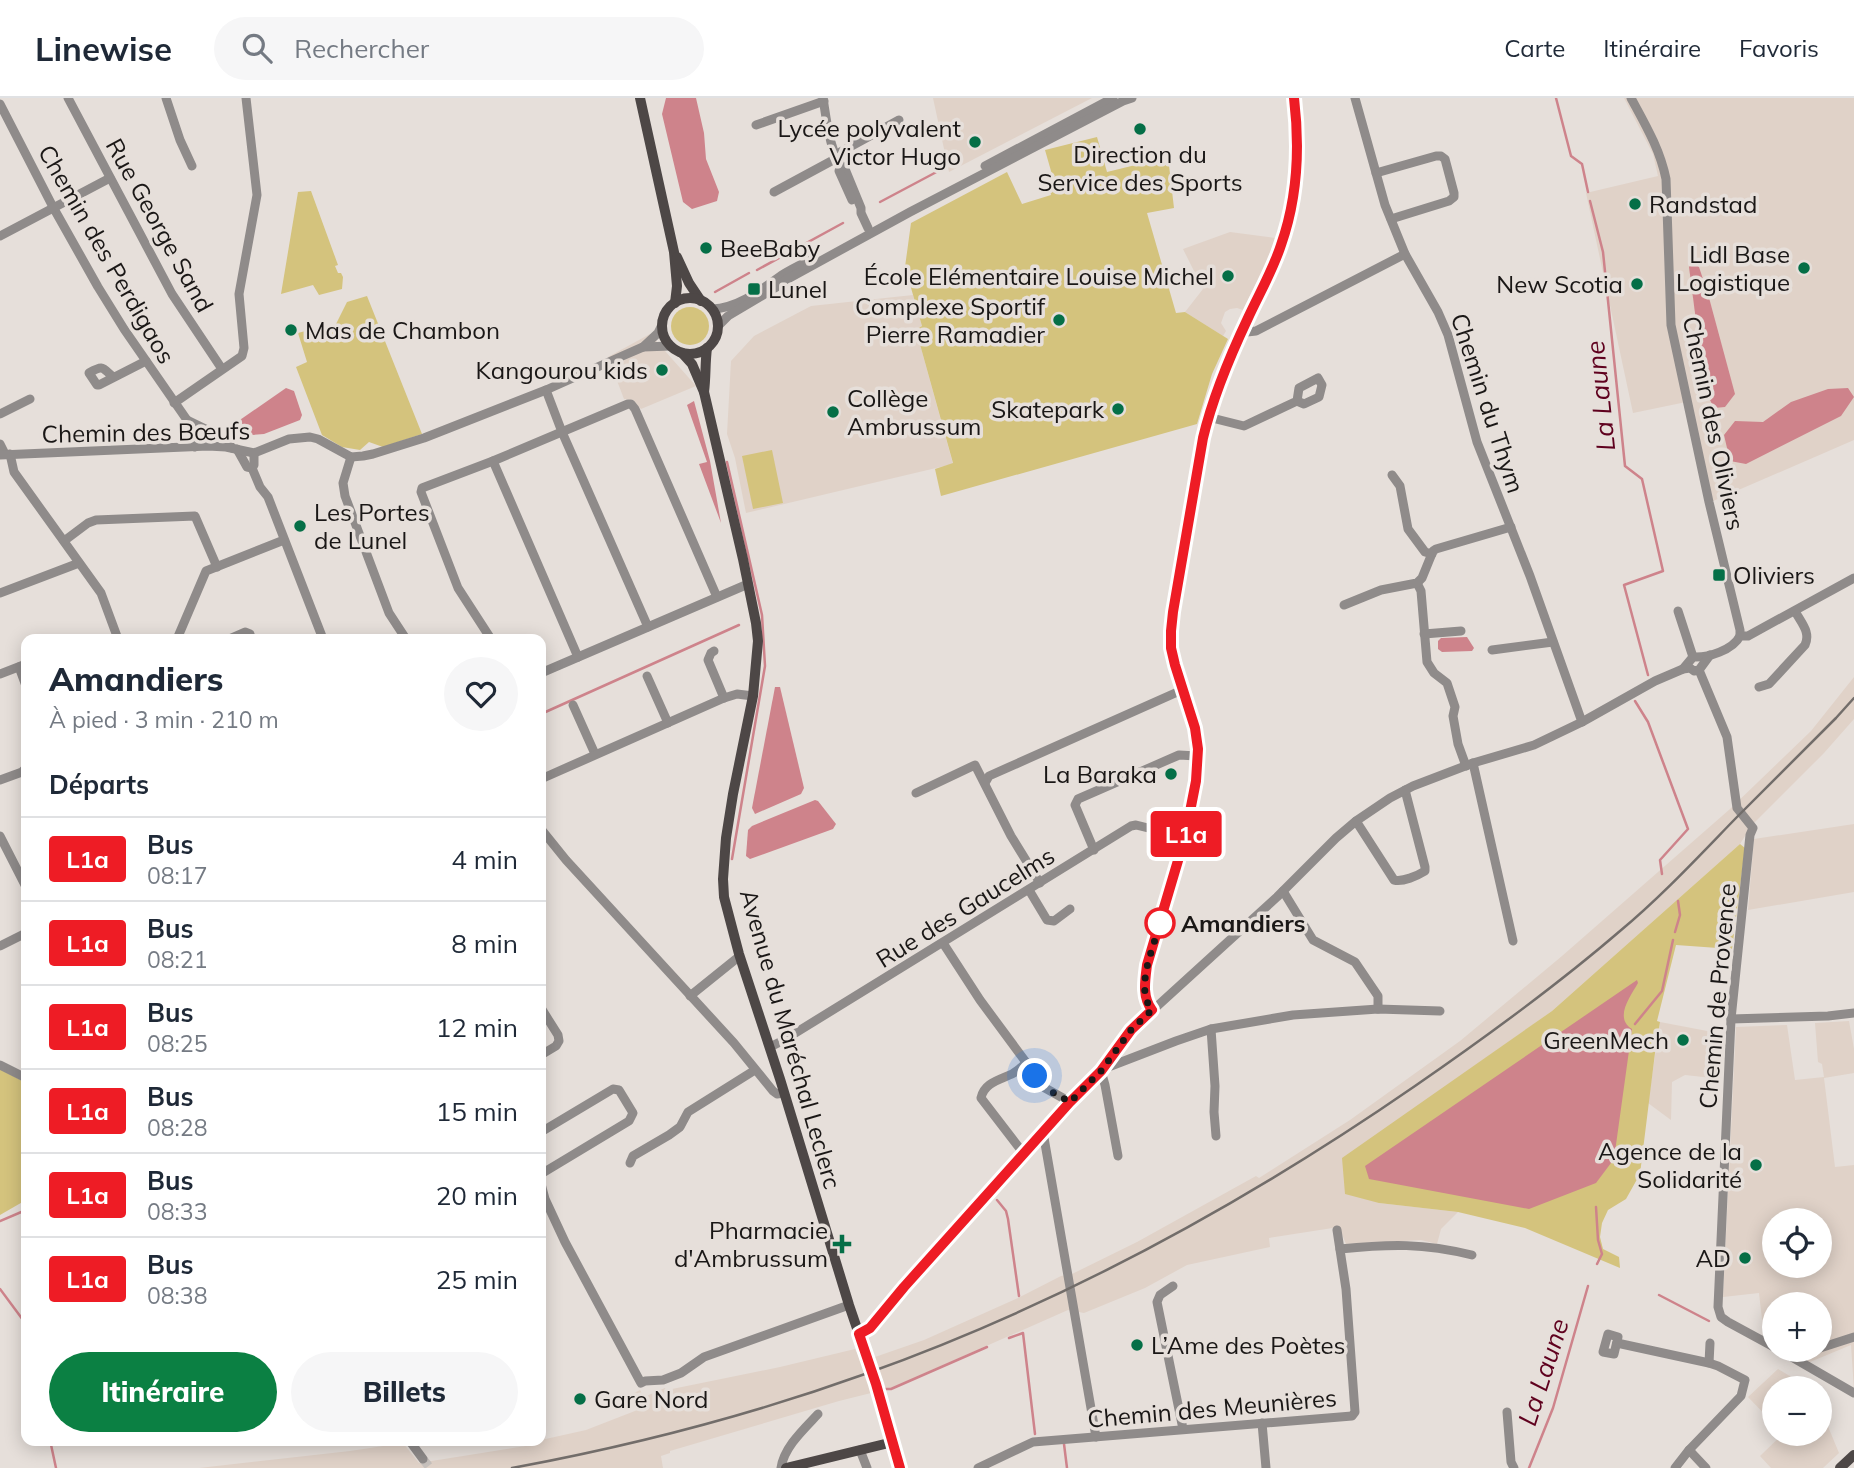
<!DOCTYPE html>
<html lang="fr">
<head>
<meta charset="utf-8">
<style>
	body { margin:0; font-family:Mulish,sans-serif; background:#f6f6f7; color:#1f2937; height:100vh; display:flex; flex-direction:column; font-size:26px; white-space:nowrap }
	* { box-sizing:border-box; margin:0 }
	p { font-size:23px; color:#747a83 }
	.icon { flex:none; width:38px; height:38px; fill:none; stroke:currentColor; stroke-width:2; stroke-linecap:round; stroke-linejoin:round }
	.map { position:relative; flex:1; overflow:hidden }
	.sheet { position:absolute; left:21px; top:536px; width:525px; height:812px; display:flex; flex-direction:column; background:#fff; border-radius:14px; box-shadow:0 4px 18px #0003 }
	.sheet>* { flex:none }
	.badge { padding:0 14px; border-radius:5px; font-size:24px; line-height:46px }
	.fabs { position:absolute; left:1762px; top:1110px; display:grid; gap:14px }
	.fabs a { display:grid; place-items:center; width:70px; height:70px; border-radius:50%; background:#fff; box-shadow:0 4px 18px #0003; font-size:35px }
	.you { position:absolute; width:35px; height:35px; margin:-18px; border:5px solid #fff; border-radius:50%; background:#1a73e8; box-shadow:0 0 0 10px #1a73e833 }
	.map>.badge { position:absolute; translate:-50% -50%; box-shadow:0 0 0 4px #fff }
	h2 { padding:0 28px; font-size:26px; line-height:63px }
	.round { display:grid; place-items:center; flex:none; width:74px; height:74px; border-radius:37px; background:#f6f6f7 }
	.overview { display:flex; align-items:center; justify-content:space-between; height:119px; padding:0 28px }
	h1 { font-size:33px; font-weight:800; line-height:52px }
	.primary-button { display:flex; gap:14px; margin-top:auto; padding:14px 28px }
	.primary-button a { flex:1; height:80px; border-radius:42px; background:#0b8043; color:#fff; font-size:28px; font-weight:800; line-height:80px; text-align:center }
	.primary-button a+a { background:#f6f6f7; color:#1f2937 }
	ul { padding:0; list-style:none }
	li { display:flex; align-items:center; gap:21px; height:84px; padding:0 28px; border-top:2px solid #e0e1e3 }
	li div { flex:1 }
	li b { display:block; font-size:26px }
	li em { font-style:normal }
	li .badge { min-width:77px; font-weight:700; text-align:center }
	header { display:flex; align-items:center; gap:42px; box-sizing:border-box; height:98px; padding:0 35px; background:#fff; border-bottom:2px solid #e0e1e3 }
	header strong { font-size:33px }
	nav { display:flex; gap:38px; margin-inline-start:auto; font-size:24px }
	.search { width:490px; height:63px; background:#f6f6f7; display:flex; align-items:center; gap:18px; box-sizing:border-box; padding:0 24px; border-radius:38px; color:#747a83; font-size:26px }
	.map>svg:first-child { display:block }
	.built { fill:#e0d2c8; fill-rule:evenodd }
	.green { fill:#d4c37d }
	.water { fill:#ce838b }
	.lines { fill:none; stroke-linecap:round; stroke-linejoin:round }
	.stream { stroke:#ce838b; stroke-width:2.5 }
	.minor-tunnel { stroke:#c7c1bd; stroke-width:9; stroke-dasharray:9 4.5; stroke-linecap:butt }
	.minor { stroke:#8f8b8a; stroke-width:9 }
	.major { stroke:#4d4746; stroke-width:10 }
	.rail { stroke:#726d6a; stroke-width:2.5 }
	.line-casing { stroke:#fff; stroke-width:16 }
	.line { stroke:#ee1c25; stroke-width:10 }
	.walk { stroke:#1a1716; stroke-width:7; stroke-dasharray:0 12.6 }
	.poi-dot { fill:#056f47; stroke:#e6dfda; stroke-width:2.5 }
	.stop-dot { fill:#fff; stroke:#ee1c25; stroke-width:3.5 }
	.labels { text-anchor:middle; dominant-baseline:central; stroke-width:7; stroke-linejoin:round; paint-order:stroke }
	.poi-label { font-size:24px; fill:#1a1716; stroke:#e6dfda; text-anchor:end }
	.street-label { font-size:24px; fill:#1a1716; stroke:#e6dfda }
	.stop-label { font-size:24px; font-weight:bold; fill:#1a1716; stroke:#e6dfda; text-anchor:start }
	.water-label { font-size:26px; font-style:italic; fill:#5f011e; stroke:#e6dfda }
</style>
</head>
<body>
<header>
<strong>Linewise</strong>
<div class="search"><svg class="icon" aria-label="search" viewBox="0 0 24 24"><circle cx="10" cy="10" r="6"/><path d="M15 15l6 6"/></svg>Rechercher</div>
<nav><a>Carte</a><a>Itinéraire</a><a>Favoris</a></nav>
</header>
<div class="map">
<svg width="1854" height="1370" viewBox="0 0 1854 1370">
	<rect width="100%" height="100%" fill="#e6dfda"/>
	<g class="built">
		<polygon points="933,0 1092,0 949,74"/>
		<polygon points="1624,0 1854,0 1854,342 1713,403 1691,303 1633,315 1586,95 1658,78 1653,56"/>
		<polygon points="1230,134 1275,140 1268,161 1243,212 1237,210 1230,211 1225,214 1221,225 1226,233 1223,238 1185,214 1203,191 1183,151"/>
		<polygon points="913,197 922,228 916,232 953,366 746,415 735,360 727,336 731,263 754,238 811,208"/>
		<polygon points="650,236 696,288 641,311 633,302 624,301 608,259"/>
		<polygon points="1854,579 1854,621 1824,655 1752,727 1740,746 1552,913 1452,984 1379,1105 1458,1114 1441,1131 1437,1146 1421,1142 1346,1146 1339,1129 1269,1140 1270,1149 1187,1167 1145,1190 1084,1215 1068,1212 891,1290 839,1303 670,1353 670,1355 661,1358 663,1370 199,1370 350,1353 403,1345 419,1365 532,1347 532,1344 586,1332 640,1311 634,1295 640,1292 644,1299 665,1290 672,1291 780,1269 855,1251 863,1267 875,1263 875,1259 924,1242 1018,1200 1061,1178 1072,1176 1137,1144 1256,1078 1259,1080 1350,1022 1460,943 1562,858 1730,711 1811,633"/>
		<polygon points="1854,726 1854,794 1748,812 1754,741"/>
		<path d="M1849,923L1854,951V975L1824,980L1835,1069L1854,1067V1292L1851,1247L1810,1264L1787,1251H1820V1206H1774V1244L1764,1239L1759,1195L1723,1199L1736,929L1787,927L1795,982L1824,979L1822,966L1818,964L1815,925ZM1774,1122H1820V1167H1774Z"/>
		<polygon points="1660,924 1723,936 1721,981 1685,977 1672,984 1671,1022 1648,1005"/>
		<polygon points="1778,1271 1810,1290 1774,1290 1774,1326 1748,1299"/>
		<polygon points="1820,1309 1839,1355 1823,1370 1771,1370 1760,1358 1784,1335 1820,1335"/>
	</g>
	<g class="green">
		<polygon points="1097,39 1107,74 1168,59 1174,110 1147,115 1176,215 1185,214 1228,241 1212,276 1197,326 941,398 935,371 953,365 916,232 922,228 905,169 911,125 1007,74 1022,106 1051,97 1049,89 1055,87 1045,52"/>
		<polygon points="311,93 338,167 335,168 338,175 341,175 343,179 342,191 319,197 313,187 281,196 298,94"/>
		<polygon points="367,198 422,336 383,349 369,344 360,352 342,349 322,337 296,269 307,264 298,235 320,229 330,235 336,226 347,204"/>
		<circle cx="690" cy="228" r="19"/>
		<polygon points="772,352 783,405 753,411 742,358"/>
		<polygon points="1740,746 1745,750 1732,851 1676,847 1657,923 1660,924 1656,947 1640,1076 1626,1101 1608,1112 1602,1125 1600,1139 1603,1151 1619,1159 1620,1170 1525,1130 1458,1114 1379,1105 1345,1096 1342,1060 1552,913"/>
		<polygon points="0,971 26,985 26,1102 0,1117"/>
	</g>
	<g class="water">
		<polygon points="666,0 696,0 704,35 706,61 719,94 717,103 692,111 683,104 662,16"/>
		<polygon points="1693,164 1699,169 1708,196 1735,296 1725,309 1714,310 1705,292 1689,169"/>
		<polygon points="286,290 294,293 302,317 300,322 264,336 252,337 234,326"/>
		<polygon points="1848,290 1854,299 1841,318 1746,366 1730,363 1724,337 1735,323 1763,324 1791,304 1828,291"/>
		<polygon points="694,303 710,363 721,425 699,366 707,364 687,307"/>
		<polygon points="1467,539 1474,550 1472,553 1442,554 1438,551 1438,543 1441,540"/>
		<polygon points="775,589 780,589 804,690 801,696 755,716 752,710"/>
		<polygon points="815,702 818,703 836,726 833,731 750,761 746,758 748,732 752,728"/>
		<path d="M1637,882L1638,885C1630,899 1614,920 1632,931L1614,1061L1596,1085L1529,1111L1369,1081L1365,1068Z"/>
	</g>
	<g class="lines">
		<g class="stream">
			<polyline points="1556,0 1571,58 1582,66 1588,94"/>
			<polyline points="1590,103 1603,154 1625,368 1642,381 1663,473 1624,487 1648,577"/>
			<polyline points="880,104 944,70"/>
			<polyline points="757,172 843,125"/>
			<polyline points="715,194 749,175"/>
			<polyline points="727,364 762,517 765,568 732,761"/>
			<polyline points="1635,603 1648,624 1688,731 1660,762 1662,776"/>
			<polyline points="541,616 739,527"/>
			<polyline points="1675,834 1680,817 1678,803"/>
			<polyline points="1635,926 1662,893 1673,842"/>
			<polyline points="997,1102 1006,1113 1008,1121 1019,1198"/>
			<polyline points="1596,1109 1598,1142 1602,1156 1597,1166"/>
			<polyline points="0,1123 26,1112"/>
			<polyline points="0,1191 26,1226"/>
			<polyline points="1659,1197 1709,1223"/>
			<polyline points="1009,1240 1023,1235 1035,1336"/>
			<polyline points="885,1291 891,1291 987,1249"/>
			<polyline points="50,1342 56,1370"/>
			<polyline points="1064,1346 1067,1370"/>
			<polyline points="1529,1370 1553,1310 1588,1188"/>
		</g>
		<polyline class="minor-tunnel" points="423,1361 430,1370"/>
		<g class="minor">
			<polyline points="68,0 172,196 222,271"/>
			<polyline points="166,0 180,42 192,68"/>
			<path d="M823,0C826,18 830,60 845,71L861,110V115L868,130"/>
			<polyline points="1355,0 1385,107 1405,156 1438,214 1448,237 1477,344 1530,478 1582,624"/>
			<path d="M1631,0C1645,26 1660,51 1666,81L1671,227L1709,404L1740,532V538"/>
			<polyline points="0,6 53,109 98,189 124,231 187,322 195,349"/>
			<polyline points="756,27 824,3"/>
			<polyline points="835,57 899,22"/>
			<polyline points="841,68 839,73 852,102"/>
			<polyline points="985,68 1113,0"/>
			<polyline points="1376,75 1436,58 1441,58 1445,61 1454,95 1454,99 1449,103 1391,121"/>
			<polyline points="774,94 837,60"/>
			<polyline points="0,138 110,80"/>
			<path d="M712,211C738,210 761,192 782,177C791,171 802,166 812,161"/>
			<polyline points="718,228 728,218 780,187 784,183 910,114 1123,3 1132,0"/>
			<polyline points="1242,232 1247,234 1256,233 1405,156"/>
			<polyline points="643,249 671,248"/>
			<path d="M113,279C102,269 103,267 89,275L97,287H99L146,263"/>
			<polyline points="546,292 562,334 648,529"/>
			<polyline points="174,305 242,258 244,250 239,196 257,97 246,0"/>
			<polyline points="0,316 30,301"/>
			<polyline points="1208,319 1244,328 1297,303 1299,290 1318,280 1322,287 1319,299 1304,306 1297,303"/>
			<polyline points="187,322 226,341 232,350"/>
			<polyline points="0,346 5,356"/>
			<polyline points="237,351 247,369 252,370"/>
			<polyline points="254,355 254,367 252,370 260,389 268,399 323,541"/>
			<polyline points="10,356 14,374 101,495 118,541"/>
			<polyline points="0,357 208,348 226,349 254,355 289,341 310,339 318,341 351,359 363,358 373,356 424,340 546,292 620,259 643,249 658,235 662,227"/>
			<polyline points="351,359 343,385 345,398 389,515 406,541"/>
			<polyline points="493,363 578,559"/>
			<polyline points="1392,377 1400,388 1408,431 1425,454 1432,456"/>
			<polyline points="64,443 88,425 96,422 195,418 217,469"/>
			<polyline points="1417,485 1421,493 1427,564 1434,575 1447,585 1455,609 1453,618 1458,646 1466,668"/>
			<polyline points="0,495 79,465"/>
			<polyline points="1344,507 1381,492 1417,485 1422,480 1433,453 1436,451 1511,429"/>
			<polyline points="1678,513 1693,559"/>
			<polyline points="1424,536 1461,533"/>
			<polyline points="177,541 206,473 284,442"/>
			<polyline points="229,541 245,534 250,536 251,541"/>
			<polyline points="491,541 458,490 421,394 422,390 493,363 628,306 631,306 635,311 717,499"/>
			<polyline points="1492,552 1553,544"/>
			<polyline points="714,553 711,555 708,562 724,600"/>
			<polyline points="19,569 26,588"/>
			<path d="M1683,571L1693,559C1708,560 1733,552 1740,538H1748L1854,480"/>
			<polyline points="1699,572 1727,639 1737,710 1753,730 1750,737 1731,921 1718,1209 1721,1219 1728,1224 1774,1249"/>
			<polyline points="541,575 748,486"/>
			<polyline points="0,576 26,566"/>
			<polyline points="647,578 668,625"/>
			<path d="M1759,589L1769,586L1805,547C1811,534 1801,525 1795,513"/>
			<polyline points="573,607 595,656"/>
			<polyline points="1473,665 1513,843"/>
			<polyline points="541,681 724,600 737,596 753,598"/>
			<polyline points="0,682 22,674 26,670"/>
			<polyline points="985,685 989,678 1182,592"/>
			<polyline points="916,695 975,667 1011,738 1040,785"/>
			<path d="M1356,723L1394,782C1403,784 1417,778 1425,773V769L1405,692"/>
			<polyline points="541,731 566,762 734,945 773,993 777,996 784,995"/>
			<polyline points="0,738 26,789"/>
			<polyline points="1094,752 1075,707 1078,701 1179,657 1197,658"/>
			<polyline points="1029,792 1047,822 1054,823 1070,811"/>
			<polyline points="1283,793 1313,842 1355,864 1378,898 1378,911"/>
			<polyline points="943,845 980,902 1045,990 1070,1004"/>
			<polyline points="0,848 26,835"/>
			<polyline points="690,898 736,861 740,860"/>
			<polyline points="541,910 558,937 559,943 556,948 541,957"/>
			<path d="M1152,912C1142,899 1145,883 1147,867L1185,739L1196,683L1198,651L1195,630L1175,567L1171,550L1173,514L1208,319L1234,252L1281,150L1289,121L1298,68L1294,0"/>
			<polyline points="1731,921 1828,918 1854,915"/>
			<polyline points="1211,931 1215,988 1214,1014 1216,1038"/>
			<polyline points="770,949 784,942 1131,728 1136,727 1185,739"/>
			<polyline points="1107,965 1111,968 1176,943 1211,931 1293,917 1378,911 1440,913"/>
			<polyline points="0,967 26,980"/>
			<polyline points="1101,973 1105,987 1118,1058"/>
			<polyline points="541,1034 613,991 619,992 633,1015 629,1023 541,1076"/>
			<polyline points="1043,1034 1096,1339"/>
			<path d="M1024,1056L981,1000C984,985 999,982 1012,976C1017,973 1022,969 1026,965"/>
			<polyline points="630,1065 633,1058 669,1037 680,1029 688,1014 755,972"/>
			<polyline points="541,1086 545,1101 565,1144 641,1285 645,1283 663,1282 681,1275 704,1259 849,1207"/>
			<path d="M1340,1151C1390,1146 1423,1145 1472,1157"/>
			<polyline points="1173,1188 1160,1197 1157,1204 1183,1331"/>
			<polyline points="859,1236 870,1230 903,1189 1070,1004 1101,973 1131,932 1277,799 1336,740 1356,723 1390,700 1413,688 1473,665 1534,647 1582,624 1655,583 1683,571 1690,570 1694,573 1699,572 1710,557"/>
			<polygon points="1608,1236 1618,1239 1614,1256 1603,1254"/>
			<polyline points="1617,1245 1709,1265 1718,1268 1745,1282 1741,1298 1689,1352 1675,1370"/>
			<polyline points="1820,1250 1854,1239"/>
			<polyline points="1778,1251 1854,1295"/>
			<polyline points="1794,1260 1817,1251"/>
			<polyline points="1709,1265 1710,1245"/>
			<polyline points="1507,1314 1511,1364 1514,1370"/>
			<polyline points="1262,1325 1266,1370"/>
			<polyline points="409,1342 423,1361"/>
			<polyline points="860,1352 867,1370"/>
			<polyline points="1689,1352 1706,1370"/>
			<path d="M781,1370C784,1349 804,1331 818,1316"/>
			<polyline points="978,1370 1033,1344 1352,1318 1355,1314 1346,1191 1337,1132"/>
		</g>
		<g class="major">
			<polyline points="640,0 674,154 677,188 675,205"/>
			<polyline points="677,159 689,185 701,203"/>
			<circle cx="690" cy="228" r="28"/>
			<polyline points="682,255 692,266 704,294 743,461 756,525 758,543 753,598 733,696 726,740 723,781 724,799 739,856 780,981 849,1207 876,1286 900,1370"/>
			<path d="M704,294C706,279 705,265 707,250"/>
			<polyline points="786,1370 893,1344"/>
			<polyline points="1840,1370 1854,1357"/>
		</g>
		<path class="rail" d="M512,1370C631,1348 751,1317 865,1276C1061,1206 1244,1106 1415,988C1486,939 1555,889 1620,833C1662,798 1699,758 1737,719C1770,686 1803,653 1836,620L1854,600"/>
	</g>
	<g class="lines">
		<defs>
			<path id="line" d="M900,1370L876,1286L859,1236L870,1230L904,1189L1070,1004L1101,973L1131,932L1152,912C1142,899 1145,883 1147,867L1185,739L1196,683L1198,651L1195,630L1175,567L1171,550V533L1173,514L1203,340C1213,298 1230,258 1248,220C1259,196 1273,172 1281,147C1298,99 1300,50 1294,0"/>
		</defs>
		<use href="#line" class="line-casing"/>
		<use href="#line" class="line"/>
		<path class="walk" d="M1035,978L1045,990L1070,1004L1101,973L1131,932L1152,912C1134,890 1154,849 1160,825"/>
	</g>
	<g class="poi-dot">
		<circle cx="1140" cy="31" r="7"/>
		<circle cx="975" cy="44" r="7"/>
		<circle cx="1635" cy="106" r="7"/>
		<circle cx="706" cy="150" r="7"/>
		<circle cx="1804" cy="170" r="7"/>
		<circle cx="1228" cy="178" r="7"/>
		<circle cx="1637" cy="186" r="7"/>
		<rect x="747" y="184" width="14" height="14" rx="3.5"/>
		<circle cx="1059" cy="222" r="7"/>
		<circle cx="291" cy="232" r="7"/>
		<circle cx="662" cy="272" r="7"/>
		<circle cx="1118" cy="311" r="7"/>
		<circle cx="833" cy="314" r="7"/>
		<circle cx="300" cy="428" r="7"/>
		<rect x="1712" y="470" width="14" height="14" rx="3.5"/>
		<circle cx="1171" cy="676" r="7"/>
		<circle cx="1683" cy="942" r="7"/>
		<circle cx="1756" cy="1067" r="7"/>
		<path d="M838.5 1135.5h7v7h7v7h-7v7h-7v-7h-7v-7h7z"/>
		<circle cx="1745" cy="1160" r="7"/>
		<circle cx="1137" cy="1247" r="7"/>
		<circle cx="580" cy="1301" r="7"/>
	</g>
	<circle class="stop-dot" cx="1160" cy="825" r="14"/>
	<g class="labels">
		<g class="poi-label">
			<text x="961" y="30">Lycée polyvalent<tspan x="961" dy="28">Victor Hugo</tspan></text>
			<text x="1140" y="56" text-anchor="middle">Direction du<tspan x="1140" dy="28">Service des Sports</tspan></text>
			<text x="1649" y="106" text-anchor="start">Randstad</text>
			<text x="720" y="150" text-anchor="start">BeeBaby</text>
			<text x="1790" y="156">Lidl Base<tspan x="1790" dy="28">Logistique</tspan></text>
			<text x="1214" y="178">École Elémentaire Louise Michel</text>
			<text x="1623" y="186">New Scotia</text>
			<text x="768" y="191" text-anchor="start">Lunel</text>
			<text x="1045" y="208">Complexe Sportif<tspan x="1045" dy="28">Pierre Ramadier</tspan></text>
			<text x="305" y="232" text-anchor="start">Mas de Chambon</text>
			<text x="648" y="272">Kangourou kids</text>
			<text x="847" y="300" text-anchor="start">Collège<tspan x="847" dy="28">Ambrussum</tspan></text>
			<text x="1104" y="311">Skatepark</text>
			<text x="314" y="414" text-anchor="start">Les Portes<tspan x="314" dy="28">de Lunel</tspan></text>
			<text x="1733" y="477" text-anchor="start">Oliviers</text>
			<text x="1157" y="676">La Baraka</text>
			<text x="1669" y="942">GreenMech</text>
			<text x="1742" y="1053">Agence de la<tspan x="1742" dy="28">Solidarité</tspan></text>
			<text x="828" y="1132">Pharmacie<tspan x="828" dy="28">d'Ambrussum</tspan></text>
			<text x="1731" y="1160">AD</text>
			<text x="1151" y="1247" text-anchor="start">L’Ame des Poètes</text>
			<text x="594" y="1301" text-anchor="start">Gare Nord</text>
		</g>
		<g class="street-label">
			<text transform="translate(160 127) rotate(61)">Rue George Sand</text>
			<text transform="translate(107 156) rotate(60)">Chemin des Perdigaos</text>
			<text transform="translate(1488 305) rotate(72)">Chemin du Thym</text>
			<text transform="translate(1714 325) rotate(78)">Chemin des Oliviers</text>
			<text transform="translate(146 334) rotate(-1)">Chemin des Bœufs</text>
			<text transform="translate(965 809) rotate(-32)">Rue des Gaucelms</text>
			<text transform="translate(1717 898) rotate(-85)">Chemin de Provence</text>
			<text transform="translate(791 941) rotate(74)">Avenue du Maréchal Leclerc</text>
			<text transform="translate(1212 1310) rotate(-5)">Chemin des Meunières</text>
		</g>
		<g class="stop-label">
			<text x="1181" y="825">Amandiers</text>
		</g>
		<g class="water-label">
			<text transform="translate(1600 298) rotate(-96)">La Laune</text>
			<text transform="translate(1543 1274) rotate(-72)">La Laune</text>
		</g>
	</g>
</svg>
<div class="fabs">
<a><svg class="icon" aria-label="locate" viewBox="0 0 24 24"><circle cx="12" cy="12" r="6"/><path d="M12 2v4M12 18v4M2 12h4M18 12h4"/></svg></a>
<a>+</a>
<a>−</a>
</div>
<div class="you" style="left:1035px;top:978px"></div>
<b class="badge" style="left:1186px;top:736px;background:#ee1c25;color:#fff">L1a</b>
<section class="sheet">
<div class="overview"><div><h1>Amandiers</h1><p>À pied · 3 min · 210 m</p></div><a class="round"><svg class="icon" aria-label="heart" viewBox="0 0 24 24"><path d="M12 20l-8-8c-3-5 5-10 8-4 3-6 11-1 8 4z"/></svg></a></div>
<h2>Départs</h2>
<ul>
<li><span class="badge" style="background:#ee1c25;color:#fff">L1a</span><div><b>Bus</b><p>08:17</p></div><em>4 min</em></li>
<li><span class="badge" style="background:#ee1c25;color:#fff">L1a</span><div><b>Bus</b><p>08:21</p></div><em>8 min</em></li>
<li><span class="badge" style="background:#ee1c25;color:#fff">L1a</span><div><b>Bus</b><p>08:25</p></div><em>12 min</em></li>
<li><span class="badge" style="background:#ee1c25;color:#fff">L1a</span><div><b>Bus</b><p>08:28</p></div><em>15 min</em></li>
<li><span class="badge" style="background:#ee1c25;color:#fff">L1a</span><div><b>Bus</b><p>08:33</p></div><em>20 min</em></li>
<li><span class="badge" style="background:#ee1c25;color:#fff">L1a</span><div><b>Bus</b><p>08:38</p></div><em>25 min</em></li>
</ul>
<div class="primary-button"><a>Itinéraire</a><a>Billets</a></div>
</section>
</div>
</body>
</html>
